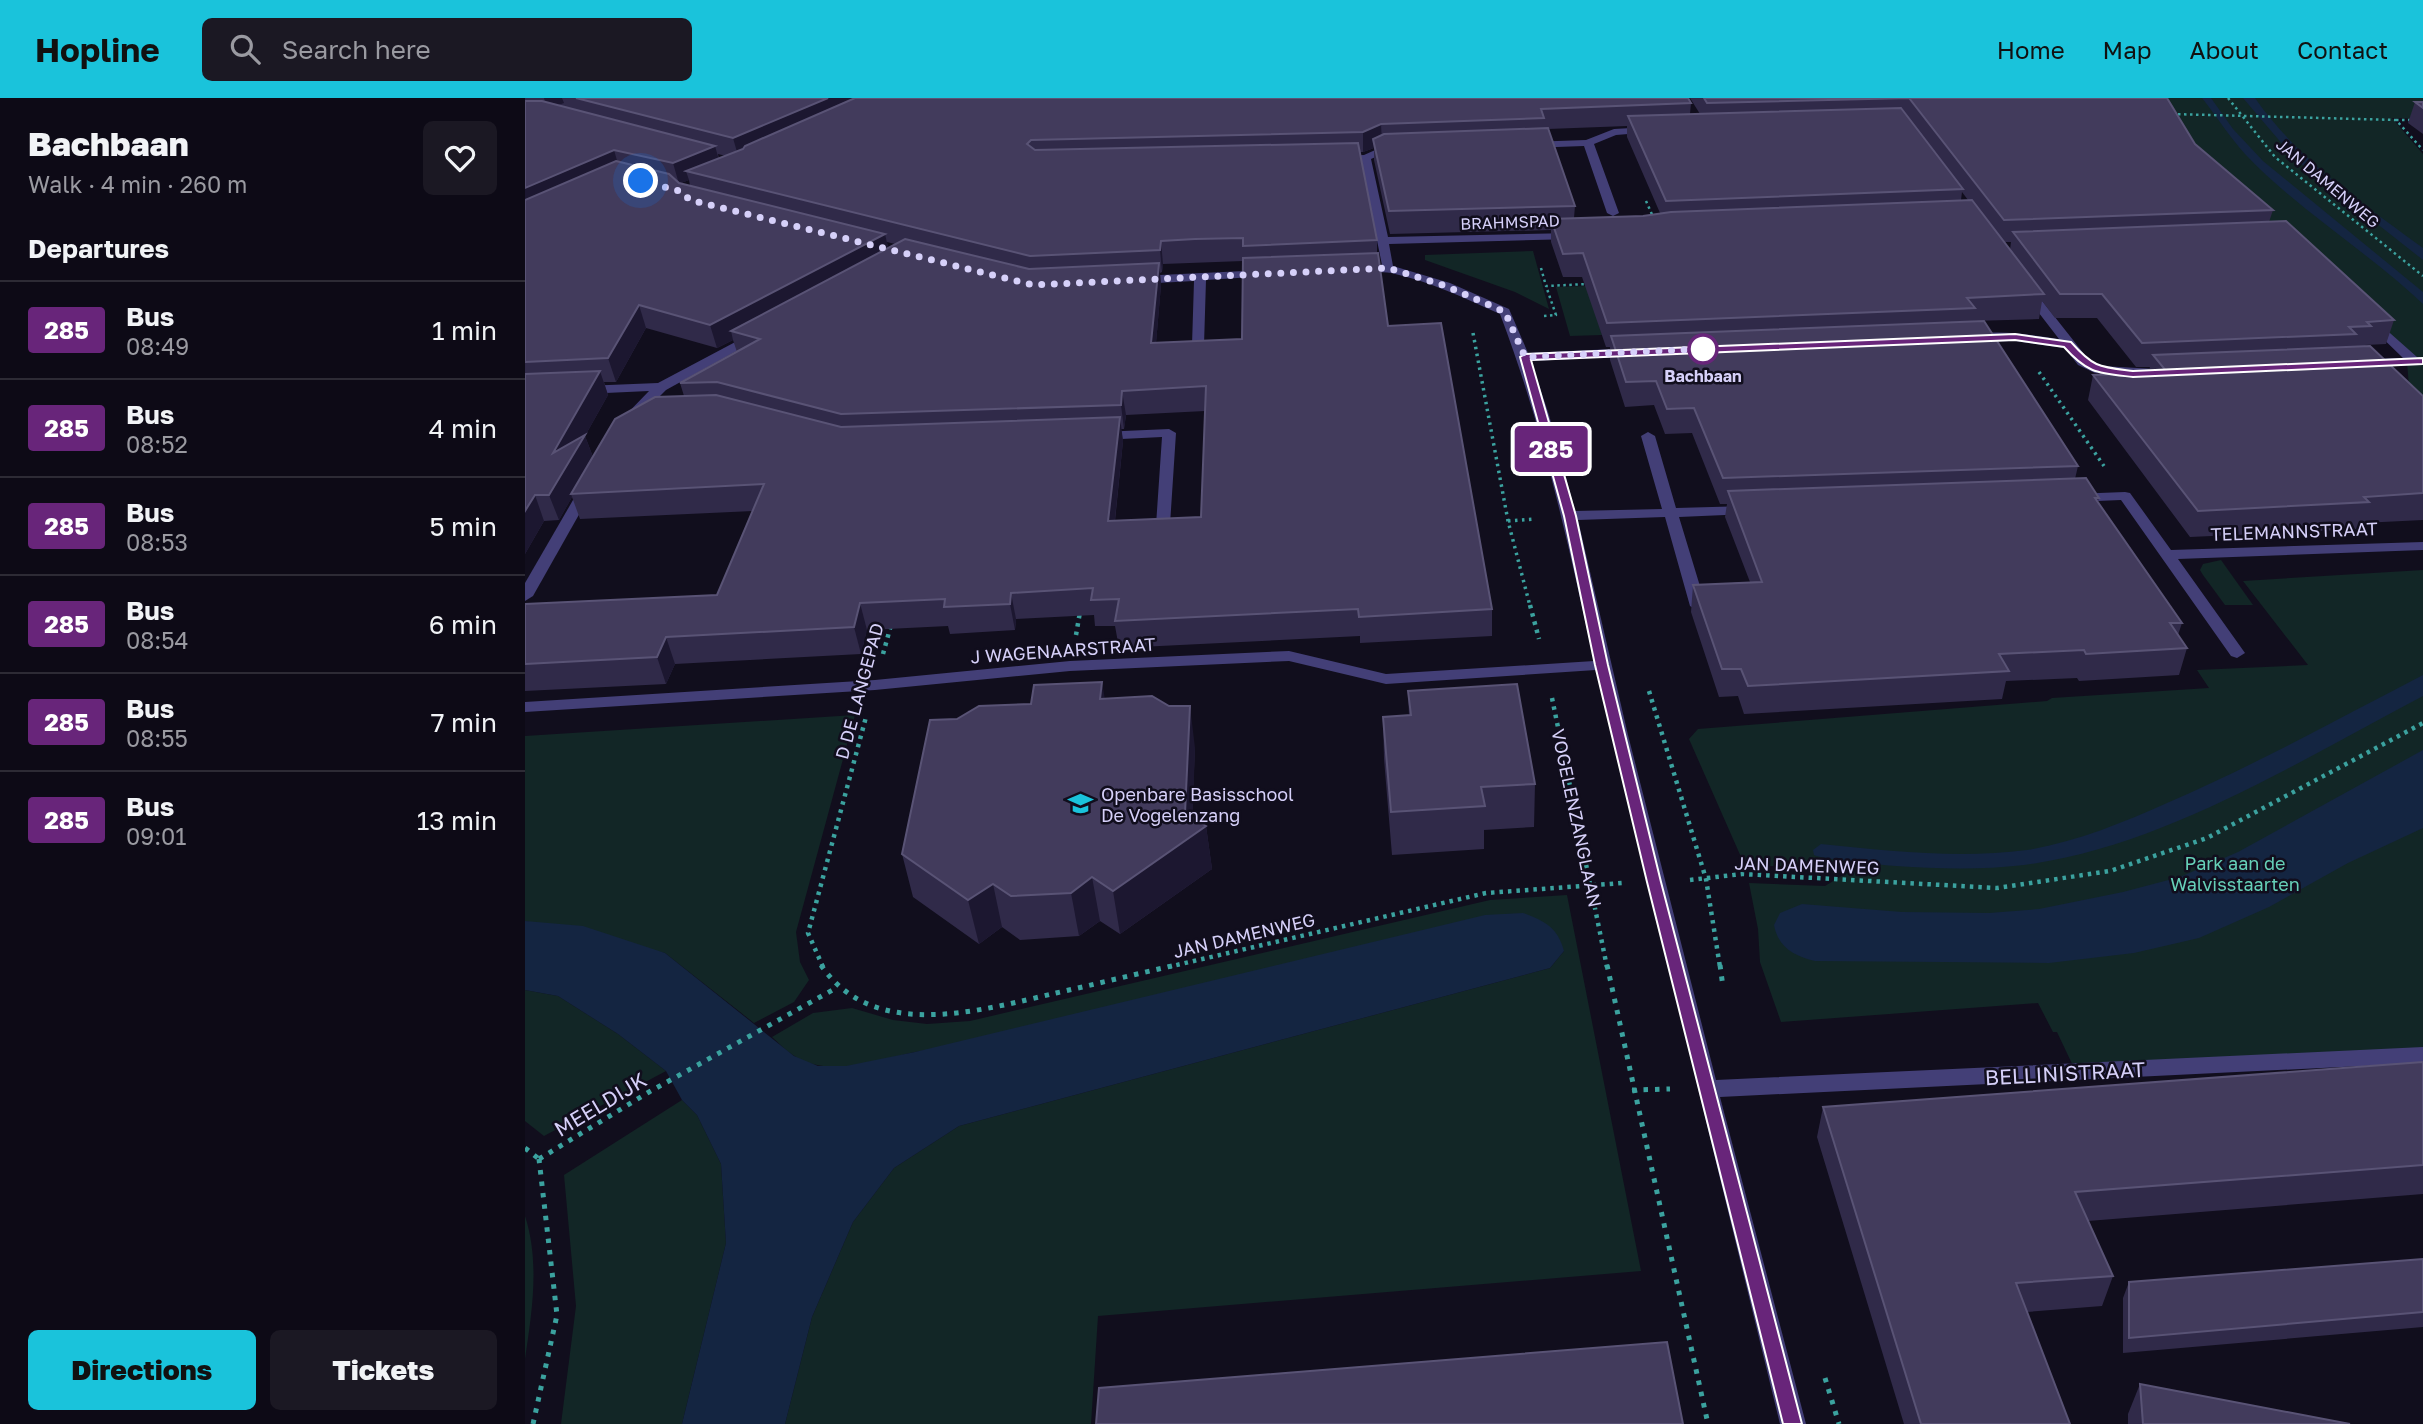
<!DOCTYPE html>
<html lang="en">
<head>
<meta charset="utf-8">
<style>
	body { margin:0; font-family:"Golos Text",sans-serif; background:#1b1823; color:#f1f3f6; height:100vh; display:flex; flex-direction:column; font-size:26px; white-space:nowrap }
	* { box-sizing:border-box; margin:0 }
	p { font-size:23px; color:#9a9aa1 }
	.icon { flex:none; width:38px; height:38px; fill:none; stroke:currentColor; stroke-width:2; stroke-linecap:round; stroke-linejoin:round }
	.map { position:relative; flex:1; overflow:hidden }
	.side { display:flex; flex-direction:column; background:#0d0a16; width:525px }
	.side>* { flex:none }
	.badge { padding:0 14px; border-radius:5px; font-size:24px; line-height:46px }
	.you { position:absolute; width:35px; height:35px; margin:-18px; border:5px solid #fff; border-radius:50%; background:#1a73e8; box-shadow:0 0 0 10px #1a73e833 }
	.map>.badge { position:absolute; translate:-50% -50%; box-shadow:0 0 0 4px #fff }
	h2 { padding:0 28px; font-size:26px; line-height:63px }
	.round { display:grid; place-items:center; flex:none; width:74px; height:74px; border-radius:10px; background:#1b1823 }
	.summary { display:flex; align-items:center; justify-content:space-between; height:119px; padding:0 28px }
	h1 { font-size:33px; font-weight:800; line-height:52px }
	.button { display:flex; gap:14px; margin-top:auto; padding:14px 28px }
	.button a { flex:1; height:80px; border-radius:10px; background:#1ac3db; color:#111; font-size:28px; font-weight:800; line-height:80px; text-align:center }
	.button a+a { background:#1b1823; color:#f1f3f6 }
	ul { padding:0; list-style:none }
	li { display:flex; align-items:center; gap:21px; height:98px; padding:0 28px; border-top:2px solid #2d2b35 }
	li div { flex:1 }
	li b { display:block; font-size:26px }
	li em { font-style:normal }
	li .badge { min-width:77px; font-weight:700; text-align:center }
	header { display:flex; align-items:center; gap:42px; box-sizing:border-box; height:98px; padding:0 35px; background:#1ac3db; color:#111 }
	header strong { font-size:33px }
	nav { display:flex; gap:38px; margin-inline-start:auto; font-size:24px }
	.search { width:490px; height:63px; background:#1b1823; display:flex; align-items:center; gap:18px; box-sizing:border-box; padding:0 24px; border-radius:10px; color:#9a9aa1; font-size:26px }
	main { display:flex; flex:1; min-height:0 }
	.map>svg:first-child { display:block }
	.green { fill:#122626 }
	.water { fill:#142541 }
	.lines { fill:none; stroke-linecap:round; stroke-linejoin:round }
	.path-far3 { stroke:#3ba29f; stroke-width:2.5; stroke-dasharray:2.5 3.5; stroke-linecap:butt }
	.path-far2 { stroke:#3ba29f; stroke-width:3.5; stroke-dasharray:2.5 4.5; stroke-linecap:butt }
	.path-far1 { stroke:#3ba29f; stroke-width:4.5; stroke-dasharray:3.5 5; stroke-linecap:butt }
	.path { stroke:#3ba29f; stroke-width:5; stroke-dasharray:4.5 7; stroke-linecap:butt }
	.minor { fill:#433f77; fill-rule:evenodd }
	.wall { fill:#302a49; fill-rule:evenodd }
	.shaded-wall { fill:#1c1730 }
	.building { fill:#423b5c; stroke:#595375; stroke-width:2 }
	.line { fill:#68257a; stroke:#fff; stroke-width:2 }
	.walk { stroke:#d6d0f9; stroke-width:7; stroke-dasharray:0 12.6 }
	.stop-dot { fill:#fff; stroke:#68257a; stroke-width:3.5 }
	.labels { text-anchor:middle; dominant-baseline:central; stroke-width:5; stroke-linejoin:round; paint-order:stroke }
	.far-street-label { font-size:16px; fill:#d6d0f9; stroke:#110e1d }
	.far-stop-label { font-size:16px; font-weight:bold; fill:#d6d0f9; stroke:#110e1d }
	.street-label { font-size:18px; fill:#d6d0f9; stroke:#110e1d }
	.poi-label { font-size:18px; fill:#d6d0f9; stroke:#110e1d; text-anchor:start }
	.park-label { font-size:18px; fill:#66d0b8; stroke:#110e1d }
	.near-street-label { font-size:21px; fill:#d6d0f9; stroke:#110e1d }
</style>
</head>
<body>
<header>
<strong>Hopline</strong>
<div class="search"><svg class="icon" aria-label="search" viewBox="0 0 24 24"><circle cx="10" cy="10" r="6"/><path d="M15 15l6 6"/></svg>Search here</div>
<nav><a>Home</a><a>Map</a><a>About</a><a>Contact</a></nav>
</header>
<main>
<section class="side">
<div class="summary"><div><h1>Bachbaan</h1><p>Walk · 4 min · 260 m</p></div><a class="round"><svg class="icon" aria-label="heart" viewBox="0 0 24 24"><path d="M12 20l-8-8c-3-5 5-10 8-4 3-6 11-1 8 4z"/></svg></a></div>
<h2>Departures</h2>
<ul>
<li><span class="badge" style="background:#68257a;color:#fff">285</span><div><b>Bus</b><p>08:49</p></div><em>1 min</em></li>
<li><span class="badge" style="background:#68257a;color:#fff">285</span><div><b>Bus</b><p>08:52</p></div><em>4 min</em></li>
<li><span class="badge" style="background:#68257a;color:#fff">285</span><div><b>Bus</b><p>08:53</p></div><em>5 min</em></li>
<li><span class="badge" style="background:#68257a;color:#fff">285</span><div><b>Bus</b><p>08:54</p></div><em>6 min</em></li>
<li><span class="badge" style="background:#68257a;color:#fff">285</span><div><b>Bus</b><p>08:55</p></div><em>7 min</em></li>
<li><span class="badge" style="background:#68257a;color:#fff">285</span><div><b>Bus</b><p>09:01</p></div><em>13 min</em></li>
</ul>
<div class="button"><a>Directions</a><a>Tickets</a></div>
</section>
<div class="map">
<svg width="1898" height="1326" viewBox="0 0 1898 1326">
	<rect width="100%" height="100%" fill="#110e1d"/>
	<g class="green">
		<polygon points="1490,0 1898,0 1898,21 1867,20 1898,56 1898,306 1884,289 1881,251"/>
		<polygon points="1008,153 1024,211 990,194 900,162 900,157"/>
		<polygon points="1062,188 1077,237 1045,238 1031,189"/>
		<polygon points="1696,462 1728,507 1700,507 1678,477 1675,472 1678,466"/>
		<polygon points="1898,472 1898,953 1550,972 1532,934 1528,934 1513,905 1256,924 1235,864 1233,831 1224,785 1300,788 1325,773 1271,768 1220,768 1164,641 1173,631 1522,603 1527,600 1684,590 1672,572 1783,567 1718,483"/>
		<polygon points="330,617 271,834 275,864 284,882 269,904 229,925 140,855 0,823 0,638"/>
		<path d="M1042,797L1116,1173L573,1218L566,1326H260L287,1219L328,1124L369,1070L434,1028L1025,870L1039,853L390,954C353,962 302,981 268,957C260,952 254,945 247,939L288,915L327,910L368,922L402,926L445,923L965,802Z"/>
		<polygon points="0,892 33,898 93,936 141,973 19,1038 0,1023"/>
		<polygon points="157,1002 172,1017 196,1066 201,1145 157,1326 36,1326 51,1208 39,1077"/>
		<path d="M0,1118C15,1164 7,1214 0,1261Z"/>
	</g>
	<g class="water">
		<path d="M1677,0H1686L1708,31L1738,63L1898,194V206C1842,153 1773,112 1720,56C1704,38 1692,19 1677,0Z"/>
		<path d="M1718,0H1730C1774,63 1837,105 1898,150V162L1770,61Z"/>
		<path d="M1898,577V598C1774,663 1638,749 1499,767C1457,772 1413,771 1371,768C1358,767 1295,761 1289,757L1288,752L1296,746C1363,753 1435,761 1502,752C1551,744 1597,725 1642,705C1730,667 1813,621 1898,577Z"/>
		<path d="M1898,652V730L1823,765L1744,809L1674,840L1609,855L1524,865L1290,863C1269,858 1253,849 1249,827L1255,815L1277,806L1377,814L1464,815L1514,811L1598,794L1655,779L1713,754Z"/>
		<path d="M998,815C1020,823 1033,830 1039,853L1025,870L434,1028L369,1070L328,1124L287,1219L260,1326H157L201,1145L196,1066L172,1017L157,1002L141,973L93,936L33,898L0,892V823L58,828L140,855L269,958L293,968H321L390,954L960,817Z"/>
	</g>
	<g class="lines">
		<g class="path-far3">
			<polyline points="1703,0 1750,59 1898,178"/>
			<polyline points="1647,16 1871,22 1898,52"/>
			<polyline points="1871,22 1898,22"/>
			<polyline points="1121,103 1129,121"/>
			<polyline points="1016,170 1021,188 1063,186"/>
			<polyline points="1019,218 1031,217 1021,188"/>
		</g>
		<g class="path-far2">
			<polyline points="948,235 983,423 1005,508"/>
			<polyline points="1514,274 1579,368"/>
			<polyline points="983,423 1010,421"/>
		</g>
		<g class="path-far1">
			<polyline points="1005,507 1014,541"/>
			<polyline points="551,537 555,514"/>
			<polyline points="358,556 366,527"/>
			<polyline points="1124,593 1181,781 1195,869"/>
			<polyline points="1027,600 1082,869"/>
			<polyline points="1165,782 1217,776 1472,790 1585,773 1682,740 1898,625"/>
			<polyline points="298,869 283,835 341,619"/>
			<polyline points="643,869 961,795 1097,785"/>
		</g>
		<g class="path">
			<path d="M296,867C348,945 457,912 531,895C571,886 611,876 651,867"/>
			<polyline points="1082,867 1183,1326"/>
			<polyline points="1195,867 1198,889"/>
			<polyline points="1107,992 1145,991"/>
			<polyline points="0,1050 14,1061"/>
			<polyline points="14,1061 124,994 313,889"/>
			<polyline points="1300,1280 1314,1326"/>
			<polyline points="8,1326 32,1217 14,1061"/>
		</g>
		<g class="minor">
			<polygon points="1124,29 1129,32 1128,34 1091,37 1069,46 1094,115 1088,118 1082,115 1059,48 1004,50 999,47 1004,44 1061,42 1089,31"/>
			<path d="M857,49H871L876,52C871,56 856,56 846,61L863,139L1048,135L1054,138L1048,141L864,146L868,168L925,185L984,211L1003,255L1109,250L1115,254L1109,258L1006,263L1024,317L1050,413L1137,411L1116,338L1123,334L1130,338L1151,410L1223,408L1230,412L1223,416L1154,419L1181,508L1173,513L1165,508L1140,419L1053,422L1103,637L1191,982L1898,949V965L1195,999L1281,1326H1255L1071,572L861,586L764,563L545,573L350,592L0,614V604L350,582L545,563L764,553L861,576L1069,563C1043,445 1018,329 975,216C939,200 904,183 866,175C853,172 838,179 828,172L834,168L857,167L836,63L814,64L809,61L814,58L839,57Z"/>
			<polygon points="740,172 746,176 744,178 681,182 679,247 673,251 667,247 669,183 614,186 608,182 614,178"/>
			<path d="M1503,189L1507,190L1563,261L1577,268L1630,271L1636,275L1630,279L1570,275L1553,267L1540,250L1490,243L1444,244L1442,241C1459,228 1512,238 1534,241L1497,193Z"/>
			<polygon points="1848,220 1892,259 1898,259 1898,267 1835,268 1835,262 1840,261 1878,260 1844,227 1842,224"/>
			<polygon points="231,233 237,237 235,240 141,292 106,327 96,327 94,324 124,293 59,296 52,292 59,288 133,285"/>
			<polygon points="644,331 651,335 644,442 637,446 630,442 637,339 576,342 569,338 576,334"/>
			<polygon points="62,386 69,390 8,498 0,503 0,485 55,390"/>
			<polygon points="1600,394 1605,395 1646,452 1898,444 1898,452 1653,461 1720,555 1712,560 1706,558 1596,402 1548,404 1541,400 1548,396"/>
		</g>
	</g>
	<g class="wall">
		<path d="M0,0H1163L1166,5L1165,16H1175L1165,0H1642L1670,46L1748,112L1744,124L1869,222L1861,246L1840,247L1898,298V422L1837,425L1835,431L1665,439L1563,302L1568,277L1623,275L1625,269H1611L1572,220H1530L1517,203L1514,221L1447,223L1553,368L1550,381L1574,400L1573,404L1657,525L1653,537L1662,550L1654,577L1554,583L1552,580L1481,583L1477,601L1219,616L1213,598L1194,599L1166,514L1168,487L1225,484L1200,419L1202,406H1195L1167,335L1140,336L1129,307L1100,309L1085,262V249H1081L1057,179H1038L1026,144V132L865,136L849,62V50L838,54H835L852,142V155L863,228L967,511V538L835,545V538L594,550L590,528H570L569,517L491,521L490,532L425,536L423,528L342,532L336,556L150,566L141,586L0,593V506L192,497L228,413L55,421L47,399L34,422L19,423L0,456ZM1102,28V39L1135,115L1118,118L1049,120L1050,108L1023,31ZM193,56L201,58L194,61ZM164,82L165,88L156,85ZM1437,94L1443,102H1436ZM362,144L370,146L363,150ZM1479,144H1486L1485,152ZM718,163L717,241L631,245L636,187L635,175L637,174L638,166ZM121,230L192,250L208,242L212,254L155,285L159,298L68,359L60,338L83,297L79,284H91ZM680,313L676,419L590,423L598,343L596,331H599L601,317Z"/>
		<polygon points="1890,4 1898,4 1898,36 1883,25"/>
		<polygon points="883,593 1010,686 1009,729 959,732 959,751 867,757 859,661 858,619 884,618"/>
		<polygon points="580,601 670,650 667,719 681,728 687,771 595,836 575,823 554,838 495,842 477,829 454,846 388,799 377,756 432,621 506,606"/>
		<polygon points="1898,964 1898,1096 1563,1123 1588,1178 1577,1208 1502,1214 1545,1326 1379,1326 1292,1039 1298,1009"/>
		<polygon points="1898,1161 1898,1229 1598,1255 1598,1200 1604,1184"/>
		<polygon points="1615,1286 1825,1326 1603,1326 1603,1316"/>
	</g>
	<g class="shaded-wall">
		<polygon points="19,0 37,0 39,5 22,11"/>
		<polygon points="303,0 354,0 214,61 208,40"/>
		<polygon points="856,26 857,46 848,41 849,50 838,54 838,34"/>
		<polygon points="190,48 196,69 161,73 164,82 154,86 148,65"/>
		<polygon points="89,52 95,73 0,114 0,90"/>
		<polygon points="360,136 365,158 206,233 208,242 192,250 185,227"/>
		<polygon points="636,143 638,166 637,174 635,152"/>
		<polygon points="634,165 636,187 629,269 626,245"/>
		<polygon points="114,207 121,230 91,284 83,260"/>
		<polygon points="75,273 83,297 60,338 69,362 46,396 47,399 34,422 24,397 28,355"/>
		<polygon points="597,293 601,317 599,331 596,307"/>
		<polygon points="595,319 598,343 587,449 583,423"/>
		<polygon points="10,397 19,423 0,456 0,413"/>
		<polygon points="486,495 491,521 490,532 485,506"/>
		<polygon points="335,505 342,532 336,556 329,529"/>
		<polygon points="141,539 150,566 141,586 132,559"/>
		<polygon points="577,584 584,625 575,601"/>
		<polygon points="665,608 670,650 667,738 681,728 687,771 595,836 588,793 660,715"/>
		<polygon points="567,779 575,823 554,838 546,795"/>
		<polygon points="468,786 477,829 454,846 443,802"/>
	</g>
	<g class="building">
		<polygon points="51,0 303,0 208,40"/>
		<polygon points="330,0 1163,0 1166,5 1016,11 1019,20 856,26 838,34 506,42 502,46 510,52 833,45 852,142 718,148 718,140 670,141 636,143 635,152 505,158 161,73 218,51 220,48"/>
		<polygon points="1179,0 1642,0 1670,46 1748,112 1479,122 1384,0 1182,5"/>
		<polygon points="0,3 17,3 190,48 148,65 89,52 0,90"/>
		<polygon points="1890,4 1898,4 1898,10"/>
		<polygon points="1376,10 1438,91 1141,103 1103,18"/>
		<polygon points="1023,30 1050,108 864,113 848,41 859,36"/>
		<polygon points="91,63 144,76 154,85 360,136 185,227 114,207 83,260 0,264 0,102"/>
		<polygon points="1447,102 1519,196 1442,200 1450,210 1082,225 1058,155 1038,156 1026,121 1118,118 1146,114"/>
		<polygon points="1761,123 1869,222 1842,224 1846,228 1824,229 1831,236 1617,245 1577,196 1535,196 1488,134"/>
		<polygon points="380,141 504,171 634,165 626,245 717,241 718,160 853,155 863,228 916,225 967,511 834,519 833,511 590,523 594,501 566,502 568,490 486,495 485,506 419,509 420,501 335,505 329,529 141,539 132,559 0,566 0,506 192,497 239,386 46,396 90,321 130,299 191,297 316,329 595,319 583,423 676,419 681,288 597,293 596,307 316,316 192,284 155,285 235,241 206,233"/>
		<polygon points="1459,223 1553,368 1198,380 1169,310 1142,311 1131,283 1101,284 1086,238"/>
		<polygon points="1845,248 1898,298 1898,395 1839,399 1844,404 1673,413 1568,277 1642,274 1628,257"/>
		<polygon points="75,273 28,355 60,337 24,397 10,397 0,413 0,276"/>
		<polygon points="1561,380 1574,400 1570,400 1657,525 1645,525 1662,550 1561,556 1559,552 1474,556 1484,573 1223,588 1216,571 1197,571 1168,487 1237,484 1203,393"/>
		<polygon points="577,584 575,601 627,598 644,608 665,608 660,715 681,728 588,793 567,779 546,795 486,798 468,786 443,802 377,756 405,622 432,621 454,608 506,606 509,587"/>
		<polygon points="992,586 1010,686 956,689 960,708 866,714 858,619 886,617 883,593"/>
		<polygon points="1898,964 1898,1067 1550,1094 1588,1178 1491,1185 1545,1326 1396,1326 1298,1009"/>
		<polygon points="1898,1161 1898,1214 1604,1240 1604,1184"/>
		<polygon points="1142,1244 1158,1326 571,1326 574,1290"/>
		<polygon points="1615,1286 1825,1326 1618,1326"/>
	</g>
	<path class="line" d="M1490,236L1546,244C1569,270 1575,269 1608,273L1898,260V266L1608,279C1573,275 1563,276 1539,249L1490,242L1006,262L1051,418L1083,567L1136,784L1277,1326H1258L1122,784L1070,567L1039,418L995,259L1000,256Z"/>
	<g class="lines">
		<polyline class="walk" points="116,83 155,93 165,102 508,187 863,170 921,188 980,214 1000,259 1178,251"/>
	</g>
	<defs>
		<symbol id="school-bare" viewBox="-9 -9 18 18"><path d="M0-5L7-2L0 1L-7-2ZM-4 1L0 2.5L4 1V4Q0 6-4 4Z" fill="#1ac3db" stroke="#110e1d" stroke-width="2.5" paint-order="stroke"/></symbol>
	</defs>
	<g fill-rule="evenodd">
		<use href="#school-bare" x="538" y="688" width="35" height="35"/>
	</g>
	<circle class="stop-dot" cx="1178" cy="251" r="14"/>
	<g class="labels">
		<g class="far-street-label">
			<text transform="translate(1803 85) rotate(40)">JAN DAMENWEG</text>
			<text transform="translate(985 124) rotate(-2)">BRAHMSPAD</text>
		</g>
		<g class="far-stop-label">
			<text x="1178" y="278">Bachbaan</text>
		</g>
		<g class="street-label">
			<text transform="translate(1769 433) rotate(-2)">TELEMANNSTRAAT</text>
			<text transform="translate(538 552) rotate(-4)">J WAGENAARSTRAAT</text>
			<text transform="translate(334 593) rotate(-75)">D DE LANGEPAD</text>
			<text transform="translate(1052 720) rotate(78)">VOGELENZANGLAAN</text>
			<text transform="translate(1282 767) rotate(2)">JAN DAMENWEG</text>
			<text transform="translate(719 837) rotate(-13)">JAN DAMENWEG</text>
		</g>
		<g class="poi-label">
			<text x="576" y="696">Openbare Basisschool<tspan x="576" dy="21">De Vogelenzang</tspan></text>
		</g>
		<g class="park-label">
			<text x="1710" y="765">Park aan de<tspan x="1710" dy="21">Walvisstaarten</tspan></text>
		</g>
		<g class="near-street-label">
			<text transform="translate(1540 975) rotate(-3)">BELLINISTRAAT</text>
			<text transform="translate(75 1006) rotate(-31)">MEELDIJK</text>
		</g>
	</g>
</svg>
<div class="you" style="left:116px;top:83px"></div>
<b class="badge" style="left:1026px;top:351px;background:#68257a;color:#fff">285</b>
</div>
</main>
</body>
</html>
